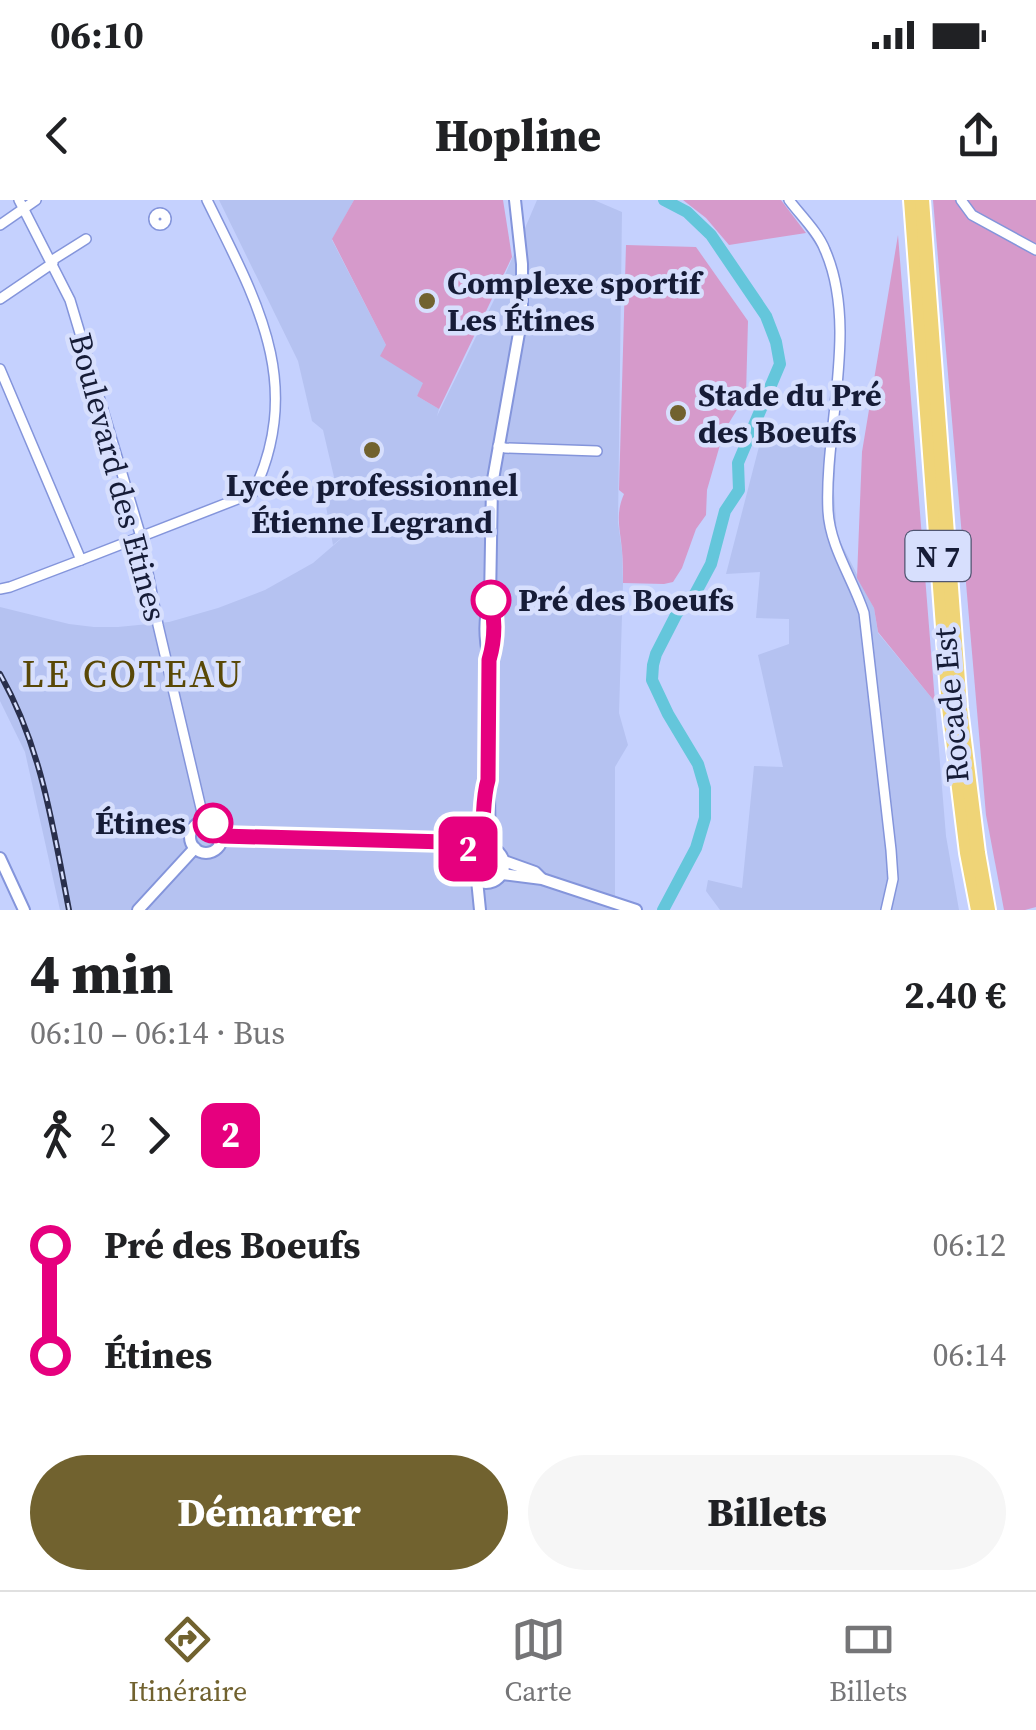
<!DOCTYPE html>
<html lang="fr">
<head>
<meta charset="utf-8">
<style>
	body { margin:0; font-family:"Source Serif 4",serif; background:#f6f6f6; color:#202124; height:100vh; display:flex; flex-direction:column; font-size:38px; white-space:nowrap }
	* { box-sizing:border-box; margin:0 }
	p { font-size:32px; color:#757577 }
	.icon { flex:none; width:55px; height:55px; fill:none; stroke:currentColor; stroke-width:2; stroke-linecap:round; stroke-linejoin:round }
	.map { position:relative; height:710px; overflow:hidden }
	.sheet { display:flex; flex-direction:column; background:#fff; flex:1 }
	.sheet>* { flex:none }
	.badge { padding:0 20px; border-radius:15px; font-size:35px; line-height:65px }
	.map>.badge { position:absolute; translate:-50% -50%; box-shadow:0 0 0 5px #fff }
	.legs { display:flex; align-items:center; gap:15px; height:110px; padding:0 30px; font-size:32px }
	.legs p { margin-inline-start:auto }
	.headline { display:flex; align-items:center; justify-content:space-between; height:170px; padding:0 30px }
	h1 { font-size:55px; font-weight:800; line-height:75px }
	.button { display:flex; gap:20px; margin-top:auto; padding:20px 30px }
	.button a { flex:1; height:115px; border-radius:60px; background:#71622f; color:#fff; font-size:40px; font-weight:800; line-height:115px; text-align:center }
	.button a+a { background:#f6f6f6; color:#202124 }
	ul { padding:0 30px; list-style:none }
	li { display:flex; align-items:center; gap:35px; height:110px; font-size:38px }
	li i { display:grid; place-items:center; width:15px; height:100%; margin:0 12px; background:currentColor }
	li i::after { content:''; width:25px; height:25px; margin:-12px; border:8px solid; border-radius:50%; background:#fff }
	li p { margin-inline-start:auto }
	li:first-child i { background:linear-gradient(#0000 50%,currentColor 0) }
	li:last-child i { background:linear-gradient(currentColor 50%,#0000 0) }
	.status { display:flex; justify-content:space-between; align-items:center; height:70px; padding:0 50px; background:#fff; direction:ltr }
	.status svg { height:28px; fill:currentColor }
	header { display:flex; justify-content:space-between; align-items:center; height:130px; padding:0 30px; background:#fff; font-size:45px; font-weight:800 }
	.dock { display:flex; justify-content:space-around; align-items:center; height:140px; border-top:2px solid #e0e0e0; background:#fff; font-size:28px; color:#757577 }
	.dock a { display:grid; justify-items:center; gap:5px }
	.dock .selected { color:#71622f }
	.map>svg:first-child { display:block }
	.built { fill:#b5c2f1 }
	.green { fill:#d69acb }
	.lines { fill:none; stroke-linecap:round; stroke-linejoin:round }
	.river { stroke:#64c6db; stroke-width:12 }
	.minor-casing { stroke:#8495db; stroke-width:12 }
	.tertiary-casing { stroke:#8495db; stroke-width:14 }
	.trunk-casing { stroke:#fff; stroke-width:18 }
	.minor { stroke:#fff; stroke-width:9 }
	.tertiary { stroke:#fff; stroke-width:10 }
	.trunk { stroke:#efd477; stroke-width:14 }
	.rail-casing { stroke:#292f4c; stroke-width:6 }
	.rail { stroke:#d7dffd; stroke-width:2.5; stroke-dasharray:8; stroke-linecap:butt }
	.line-1-casing { stroke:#fff; stroke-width:22 }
	.line-1 { stroke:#e6007e; stroke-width:15 }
	.poi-dot { fill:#71622f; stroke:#d7dffd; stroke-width:4 }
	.stop-1-dot { fill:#fff; stroke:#e6007e; stroke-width:5 }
	.labels { text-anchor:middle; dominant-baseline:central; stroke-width:9; stroke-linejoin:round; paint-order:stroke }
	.shield { fill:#d7dffd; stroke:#505672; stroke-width:2.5 }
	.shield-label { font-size:30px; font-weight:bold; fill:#161c37 }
	.poi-label { font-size:32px; font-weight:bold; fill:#161c37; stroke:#d7dffd; text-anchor:start }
	.street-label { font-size:32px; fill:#161c37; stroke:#d7dffd }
	.stop-label { font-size:32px; font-weight:bold; fill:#161c37; stroke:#d7dffd; text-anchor:start }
	.quarter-label { font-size:38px; letter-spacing:2.5px; fill:#594807; stroke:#d7dffd }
</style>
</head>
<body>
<div class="status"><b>06:10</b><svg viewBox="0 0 49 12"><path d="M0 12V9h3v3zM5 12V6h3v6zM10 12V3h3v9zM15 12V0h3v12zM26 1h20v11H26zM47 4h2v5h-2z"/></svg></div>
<header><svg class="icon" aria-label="back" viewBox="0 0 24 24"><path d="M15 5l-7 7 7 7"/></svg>Hopline<svg class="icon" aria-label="share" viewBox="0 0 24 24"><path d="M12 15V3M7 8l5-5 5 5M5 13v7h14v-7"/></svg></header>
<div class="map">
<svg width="1036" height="710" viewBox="0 0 1036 710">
	<rect width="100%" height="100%" fill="#c5d1fe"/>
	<g class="built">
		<polygon points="219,0 354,0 332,40 386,145 424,183 417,196 439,209 437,216 496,96 537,0 594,0 622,12 618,322 622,351 623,383 619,513 628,545 615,567 615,710 60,710 25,552 0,501 0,407 69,424 94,427 118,427 169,422 218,408 265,390 313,363 363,320 333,345 322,284 330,282 334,277 323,230 312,221 298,161"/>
		<polygon points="762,235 837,237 834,291 837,335 874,408 878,433 935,502 946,636 959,710 720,710 706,691 708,680 742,688 754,566 783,567 758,455 789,444 789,419 756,418 760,372 726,374"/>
	</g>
	<g class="green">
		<polygon points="354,0 503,0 512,57 439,209 417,196 423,183 380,156 386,145 332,39"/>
		<polygon points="683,0 781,0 806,33 729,45 706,18"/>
		<polygon points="933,0 1036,0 1036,707 1025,710 1004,710 986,615"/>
		<polygon points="898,35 935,502 878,432 874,408 857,378 862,252"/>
		<path d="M626,45L696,47L748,121L746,195L724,231L707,290L706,315L696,329L682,368L673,382L664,384L623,383C623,372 623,361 622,350C620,327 615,315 624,294L619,290Z"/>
	</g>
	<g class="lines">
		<polyline class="river" points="663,710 696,648 705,618 705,588 698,564 668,514 652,480 653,465 656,454 677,413 695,394 711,364 725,311 739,290 738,263 780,164 776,142 766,116 711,35 687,12 664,0"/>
		<defs>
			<g id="minor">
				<polyline points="19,0 70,100 141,337 158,425 204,621"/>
				<path d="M789,0C801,16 818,32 825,50C859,127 824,230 828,311C830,347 853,379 864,413L891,650L893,679L886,710"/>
				<polyline points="961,0 972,15 1036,50"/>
				<circle cx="160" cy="19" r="6"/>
				<polyline points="0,25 36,0"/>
				<polyline points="51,61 86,39"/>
				<polyline points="0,99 53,63"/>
				<path d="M0,169L81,360L253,293C306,183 255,98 207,0"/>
				<polyline points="498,246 505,248 597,251"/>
				<polyline points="0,389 10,387 81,360"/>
			</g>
			<g id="tertiary">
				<path d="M490,401C483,419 485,441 489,460L487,580C492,603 486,627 493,649"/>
				<path d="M489,460C494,441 496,419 490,400L492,285L522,116V64L515,0"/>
				<circle cx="206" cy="637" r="16"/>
				<polyline points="221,636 446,642 476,651"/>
				<circle cx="486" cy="665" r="18"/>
				<path d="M478,649C485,629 480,607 486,586"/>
				<polyline points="0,658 24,710"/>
				<polyline points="504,661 535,672 541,678"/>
				<polyline points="502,674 542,679 636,710"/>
				<polyline points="477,680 480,710"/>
				<polyline points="138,710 195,648"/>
			</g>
			<g id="trunk">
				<polyline points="911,0 949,507 967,653 978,710"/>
				<polyline points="922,0 960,508 978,653 988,710"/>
			</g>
		</defs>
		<use href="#minor" class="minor-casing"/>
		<use href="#tertiary" class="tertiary-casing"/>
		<use href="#trunk" class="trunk-casing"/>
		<use href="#minor" class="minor"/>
		<use href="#tertiary" class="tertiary"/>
		<use href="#trunk" class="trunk"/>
		<defs>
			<path id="rail" d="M0,474C42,548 53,628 69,710"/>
		</defs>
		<use href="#rail" class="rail-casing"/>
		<use href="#rail" class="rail"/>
	</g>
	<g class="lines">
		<defs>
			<path id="line-1" d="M213,623L222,636L446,642L462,648L478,650C486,627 481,603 488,580L489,460C495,440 495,419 491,400"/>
		</defs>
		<use href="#line-1" class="line-1-casing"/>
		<use href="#line-1" class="line-1"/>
	</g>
	<g class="poi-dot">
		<circle cx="427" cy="101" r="10"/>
		<circle cx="678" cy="213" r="10"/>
		<circle cx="372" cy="250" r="10"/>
	</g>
	<g class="stop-1-dot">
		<circle cx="491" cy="400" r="18"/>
		<circle cx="213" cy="623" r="18"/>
	</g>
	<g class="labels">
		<rect class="shield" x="905.5" y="331" width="65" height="50" rx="8"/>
		<g class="shield-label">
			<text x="938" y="356">N 7</text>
		</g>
		<g class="poi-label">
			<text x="447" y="83">Complexe sportif<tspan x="447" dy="37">Les Étines</tspan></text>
			<text x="698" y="195">Stade du Pré<tspan x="698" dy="37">des Boeufs</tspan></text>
			<text x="372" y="285" text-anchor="middle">Lycée professionnel<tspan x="372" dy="37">Étienne Legrand</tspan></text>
		</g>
		<g class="street-label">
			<text transform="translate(118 277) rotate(75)">Boulevard des Etines</text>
			<text transform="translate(951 505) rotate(-95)">Rocade Est</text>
		</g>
		<g class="stop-label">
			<text x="518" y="400">Pré des Boeufs</text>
			<text x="186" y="623" text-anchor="end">Étines</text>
		</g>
		<g class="quarter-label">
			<text x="133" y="474">LE COTEAU</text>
		</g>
	</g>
</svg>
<b class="badge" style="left:468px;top:649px;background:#e6007e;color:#fff">2</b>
</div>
<section class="sheet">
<div class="headline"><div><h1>4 min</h1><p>06:10 – 06:14 · Bus</p></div><b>2.40 €</b></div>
<div class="legs"><svg class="icon" aria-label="walk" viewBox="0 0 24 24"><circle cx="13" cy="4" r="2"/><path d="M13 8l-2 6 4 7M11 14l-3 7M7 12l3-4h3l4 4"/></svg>2<svg class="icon" aria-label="forward" viewBox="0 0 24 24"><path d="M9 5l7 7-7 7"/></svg><b class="badge" style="background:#e6007e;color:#fff">2</b></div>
<ul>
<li><i style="color:#e6007e"></i><b>Pré des Boeufs</b><p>06:12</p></li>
<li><i style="color:#e6007e"></i><b>Étines</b><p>06:14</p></li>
</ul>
<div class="button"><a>Démarrer</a><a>Billets</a></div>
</section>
<nav class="dock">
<a class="selected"><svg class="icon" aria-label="directions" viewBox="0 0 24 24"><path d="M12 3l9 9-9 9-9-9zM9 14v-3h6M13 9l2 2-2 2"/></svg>Itinéraire</a>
<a><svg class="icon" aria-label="map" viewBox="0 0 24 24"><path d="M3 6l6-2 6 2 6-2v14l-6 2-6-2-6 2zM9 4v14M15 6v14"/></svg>Carte</a>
<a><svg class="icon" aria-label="tickets" viewBox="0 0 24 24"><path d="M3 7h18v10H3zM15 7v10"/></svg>Billets</a>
</nav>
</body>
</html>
